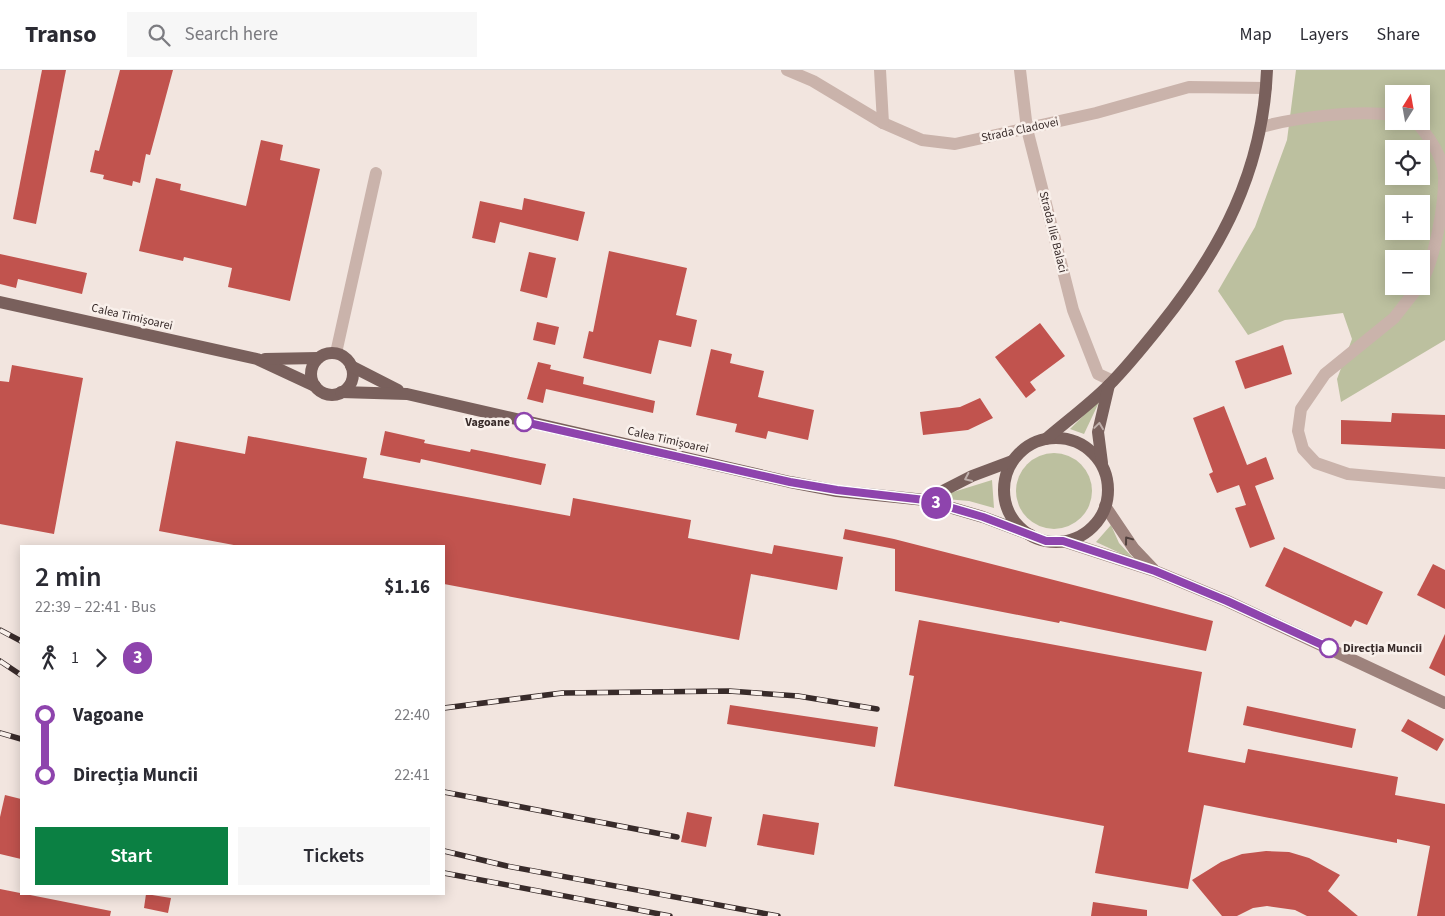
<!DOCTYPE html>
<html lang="en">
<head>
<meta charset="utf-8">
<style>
	body { margin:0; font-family:"Source Sans 3",sans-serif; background:#f7f7f7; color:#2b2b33; height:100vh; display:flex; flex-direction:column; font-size:19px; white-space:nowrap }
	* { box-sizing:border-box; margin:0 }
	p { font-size:16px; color:#7c7c81 }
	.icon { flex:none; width:28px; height:28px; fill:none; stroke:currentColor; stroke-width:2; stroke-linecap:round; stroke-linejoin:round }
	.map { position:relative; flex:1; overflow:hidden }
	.side { position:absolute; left:20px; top:475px; width:425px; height:350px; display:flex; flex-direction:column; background:#fff; border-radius:0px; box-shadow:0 2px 12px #0003 }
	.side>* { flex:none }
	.badge { padding:0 10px; border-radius:16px; font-size:18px; line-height:32px }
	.needle { width:32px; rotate:11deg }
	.fabs { position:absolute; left:1385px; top:15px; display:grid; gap:10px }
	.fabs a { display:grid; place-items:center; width:45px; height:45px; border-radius:0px; background:#fff; box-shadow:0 2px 12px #0003; font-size:25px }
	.map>.badge { position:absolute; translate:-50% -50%; box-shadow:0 0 0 2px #fff }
	.legs { display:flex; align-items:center; gap:8px; height:55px; padding:0 15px; font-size:16px }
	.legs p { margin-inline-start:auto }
	.headline { display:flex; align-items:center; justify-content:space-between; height:85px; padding:0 15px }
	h1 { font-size:28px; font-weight:600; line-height:38px }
	.action { display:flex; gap:10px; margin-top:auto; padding:10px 15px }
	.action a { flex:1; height:58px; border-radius:0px; background:#0b8043; color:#fff; font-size:20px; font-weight:600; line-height:58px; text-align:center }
	.action a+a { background:#f7f7f7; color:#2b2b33 }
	ul { padding:0 15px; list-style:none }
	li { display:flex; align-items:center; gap:18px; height:60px; font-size:19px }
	li i { display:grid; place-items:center; width:8px; height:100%; margin:0 6px; background:currentColor }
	li i::after { content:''; width:12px; height:12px; margin:-6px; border:4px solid; border-radius:50%; background:#fff }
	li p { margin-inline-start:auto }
	li:first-child i { background:linear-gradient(#0000 50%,currentColor 0) }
	li:last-child i { background:linear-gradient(currentColor 50%,#0000 0) }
	header { display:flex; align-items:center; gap:30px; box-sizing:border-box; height:70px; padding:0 25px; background:#fff; border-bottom:1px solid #e1e1e2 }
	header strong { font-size:24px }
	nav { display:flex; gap:28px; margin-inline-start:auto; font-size:18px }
	.search { width:350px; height:45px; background:#f7f7f7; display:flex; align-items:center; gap:12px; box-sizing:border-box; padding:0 18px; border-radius:0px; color:#7c7c81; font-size:19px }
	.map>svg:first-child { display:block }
	.green { fill:#bcc09f; fill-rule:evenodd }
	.building { fill:#c1534e }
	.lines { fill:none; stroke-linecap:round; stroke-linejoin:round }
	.minor { stroke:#cab3ab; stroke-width:12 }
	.secondary { stroke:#9d827c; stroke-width:12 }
	.primary { stroke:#79605c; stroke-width:12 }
	.rail-casing { stroke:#382b2a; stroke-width:5.5 }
	.rail { stroke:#f9f0eb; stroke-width:4; stroke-dasharray:11; stroke-linecap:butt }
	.oneway { stroke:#bfafab }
	.oneway2 { stroke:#51413e }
	.line-1-casing { stroke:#fff; stroke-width:11 }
	.line-1 { stroke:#8e44ad; stroke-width:8 }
	.stop-1-dot { fill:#fff; stroke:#8e44ad; stroke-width:2.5 }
	.labels { text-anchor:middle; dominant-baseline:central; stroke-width:5; stroke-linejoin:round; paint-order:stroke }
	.street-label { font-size:12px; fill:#382b2a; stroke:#f9f0eb }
	.stop-label { font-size:12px; font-weight:bold; fill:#382b2a; stroke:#f9f0eb; text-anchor:end }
</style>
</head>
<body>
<header>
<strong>Transo</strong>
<div class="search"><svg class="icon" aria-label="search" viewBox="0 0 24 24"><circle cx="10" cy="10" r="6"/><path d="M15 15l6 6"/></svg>Search here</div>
<nav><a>Map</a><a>Layers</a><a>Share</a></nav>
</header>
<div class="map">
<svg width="1445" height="846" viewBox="0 0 1445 846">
	<rect width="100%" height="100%" fill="#f2e5df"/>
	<g class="green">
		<path d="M1296,0H1445V270L1341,332L1337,309L1352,269L1343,243L1285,250L1248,265L1218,221L1255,157L1287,70ZM1394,24H1421V51H1394ZM1394,79H1421V106H1394ZM1394,134H1421V161H1394ZM1394,189H1421V216H1394Z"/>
		<polygon points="1101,328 1084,364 1070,359"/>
		<circle cx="1054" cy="421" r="38"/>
		<polygon points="992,410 994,438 969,431 934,428"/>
		<polygon points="1111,455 1119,473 1135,490 1096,472"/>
	</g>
	<g class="building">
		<polygon points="42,0 66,0 36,154 13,149"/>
		<polygon points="120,0 173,0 150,85 146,84 140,113 133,111 132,116 103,109 104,105 90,102 95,80 99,81"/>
		<polygon points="261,70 283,75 280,90 320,99 290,231 228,217 232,198 184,187 183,191 139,181 156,108 181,114 180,120 246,136"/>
		<polygon points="524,128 585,142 578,171 500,152 495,173 472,168 480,131 522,140"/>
		<polygon points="609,181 687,198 676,245 697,250 691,277 659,270 651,304 583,288 589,261 593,262"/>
		<polygon points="529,182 556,188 547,228 520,221"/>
		<polygon points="0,184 87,203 82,224 18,209 16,218 0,214"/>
		<polygon points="537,252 559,257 555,275 533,270"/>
		<polygon points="1040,253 1065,286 1030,312 1036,320 1026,328 995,287"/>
		<polygon points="1283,275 1292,304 1245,319 1235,291"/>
		<polygon points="711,279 732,284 730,293 764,301 758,327 814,340 808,370 768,361 766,369 735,362 737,354 696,345"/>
		<polygon points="538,292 551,295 550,299 584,307 583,314 655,331 653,343 546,319 543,333 527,329"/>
		<polygon points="12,295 83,308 54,464 0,454 0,311 9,312"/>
		<polygon points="980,328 993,348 968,360 923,365 920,342 960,337"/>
		<polygon points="1224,336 1247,395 1266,387 1274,409 1255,416 1275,469 1250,478 1235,438 1246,435 1239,415 1217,423 1209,404 1213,402 1193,348"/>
		<polygon points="1392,343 1445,345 1445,379 1341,374 1341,350 1391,352"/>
		<polygon points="385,361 425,370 424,373 470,382 471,379 546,394 541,415 421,389 420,393 380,385"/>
		<polygon points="248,366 367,388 363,408 570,446 573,428 691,450 688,468 772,484 774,475 843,487 837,520 751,504 739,570 444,514 444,476 239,476 159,461 176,371 245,384"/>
		<polygon points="845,459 894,469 1213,551 1206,581 1060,551 1059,553 895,521 895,479 843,469"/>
		<polygon points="1284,477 1383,522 1367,555 1355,550 1351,557 1265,516"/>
		<polygon points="1433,494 1445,500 1445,539 1417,525"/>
		<polygon points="919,550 1202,602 1188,682 1245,693 1248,679 1398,707 1395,725 1445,734 1445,846 1417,846 1430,776 1397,769 1397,773 1204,735 1188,819 1095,803 1104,756 894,716 914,606 909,605"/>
		<polygon points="1445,564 1445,606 1429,598"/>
		<polygon points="730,635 878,657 875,677 727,654"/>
		<polygon points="1247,636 1356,659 1352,678 1243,655"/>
		<polygon points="1408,649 1444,669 1437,681 1401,661"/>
		<polygon points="5,725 21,729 21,789 0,784 0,747"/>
		<polygon points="687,742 712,747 706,777 681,772"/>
		<polygon points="763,744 819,753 814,785 757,775"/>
		<polygon points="1266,781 1289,782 1309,788 1340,805 1328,821 1358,846 1307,846 1295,840 1267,836 1253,838 1237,846 1222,846 1192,810 1221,792 1242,784"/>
		<polygon points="0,819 111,841 110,846 0,846"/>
		<polygon points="146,824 171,828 168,843 144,838"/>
		<polygon points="1093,832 1147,840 1147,846 1091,846"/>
	</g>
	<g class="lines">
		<g class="minor">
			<polyline points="787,0 813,11 883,53 922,70 955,74 1096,43 1189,17 1266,18"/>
			<polyline points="880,0 883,53"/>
			<polyline points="1020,0 1027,59 1073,240 1098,304 1113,311"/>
			<path d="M1415,51C1428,65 1442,85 1444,105C1445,132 1435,190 1421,213"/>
			<path d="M1261,57C1299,47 1355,40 1394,45"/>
			<polyline points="1419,216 1394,248 1325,304 1301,339 1298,361 1303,379 1316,393 1348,404 1445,413"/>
			<polyline points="336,283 376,103"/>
		</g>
		<g class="secondary">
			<polyline points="1105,436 1134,479 1153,499"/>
			<polyline points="1063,471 1155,501 1227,531 1445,633"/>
		</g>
		<g class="primary">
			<polyline points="0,232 257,289 315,316"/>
			<circle cx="332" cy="304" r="21"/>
			<polyline points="265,289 318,288"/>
			<polyline points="351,296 398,320"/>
			<polyline points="341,322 407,324 790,412 837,421 925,430 983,447 1031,465"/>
			<circle cx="1056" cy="420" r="52"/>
			<path d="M1046,369C1067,351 1090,334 1109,315C1127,297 1143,277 1159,257C1221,180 1263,101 1267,0"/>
			<polyline points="1102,393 1098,362 1109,315"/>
			<polyline points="925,430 972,406 1012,391"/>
		</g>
		<defs>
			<g id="rail">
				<polyline points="0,560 21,571"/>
				<polyline points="0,591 21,605"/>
				<polyline points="444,638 562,623 729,621 798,626 877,639"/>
				<polyline points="0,663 21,669"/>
				<polyline points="444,722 677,767"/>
				<polyline points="444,781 507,796 778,846"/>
				<polyline points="444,803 670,846"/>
			</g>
		</defs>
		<use href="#rail" class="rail-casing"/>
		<use href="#rail" class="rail"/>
	</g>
	<defs><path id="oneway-chevron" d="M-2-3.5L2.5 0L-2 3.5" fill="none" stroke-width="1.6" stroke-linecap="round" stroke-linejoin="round" transform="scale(1.25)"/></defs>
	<g class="oneway">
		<use href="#oneway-chevron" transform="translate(1099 356) rotate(-82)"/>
		<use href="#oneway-chevron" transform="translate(968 408) rotate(155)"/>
	</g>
	<use class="oneway2" href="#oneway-chevron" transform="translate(1128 470) rotate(-127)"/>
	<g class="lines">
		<defs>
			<polyline id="line-1" points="524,352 790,412 837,420 925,430 983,447 1046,471 1063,471 1155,501 1227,531 1329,578"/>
		</defs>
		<use href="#line-1" class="line-1-casing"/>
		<use href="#line-1" class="line-1"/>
	</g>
	<g class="stop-1-dot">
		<circle cx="524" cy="352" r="9"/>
		<circle cx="1329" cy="578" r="9"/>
	</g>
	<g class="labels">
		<g class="street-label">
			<text transform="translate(1020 60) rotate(-12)">Strada Cladovei</text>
			<text transform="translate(1053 162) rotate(76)">Strada Ilie Balaci</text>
			<text transform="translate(132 247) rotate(13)">Calea Timișoarei</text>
			<text transform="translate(668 370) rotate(13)">Calea Timișoarei</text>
		</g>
		<g class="stop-label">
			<text x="510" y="352">Vagoane</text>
			<text x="1343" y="578" text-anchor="start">Direcția Muncii</text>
		</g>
	</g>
</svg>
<div class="fabs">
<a><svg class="needle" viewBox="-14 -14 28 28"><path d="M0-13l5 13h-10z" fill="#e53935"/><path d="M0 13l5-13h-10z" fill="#7c7c81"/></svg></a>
<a><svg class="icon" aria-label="locate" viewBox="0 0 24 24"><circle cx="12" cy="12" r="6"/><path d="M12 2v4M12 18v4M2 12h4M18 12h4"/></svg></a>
<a>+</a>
<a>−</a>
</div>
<b class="badge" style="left:936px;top:433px;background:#8e44ad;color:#fff">3</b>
<section class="side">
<div class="headline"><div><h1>2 min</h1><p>22:39 – 22:41 · Bus</p></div><b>$1.16</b></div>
<div class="legs"><svg class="icon" aria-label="walk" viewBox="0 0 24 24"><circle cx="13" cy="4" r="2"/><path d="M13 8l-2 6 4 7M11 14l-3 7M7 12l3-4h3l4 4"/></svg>1<svg class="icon" aria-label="forward" viewBox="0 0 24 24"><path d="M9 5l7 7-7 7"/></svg><b class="badge" style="background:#8e44ad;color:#fff">3</b></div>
<ul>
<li><i style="color:#8e44ad"></i><b>Vagoane</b><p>22:40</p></li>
<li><i style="color:#8e44ad"></i><b>Direcția Muncii</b><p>22:41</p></li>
</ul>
<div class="action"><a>Start</a><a>Tickets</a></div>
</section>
</div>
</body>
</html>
